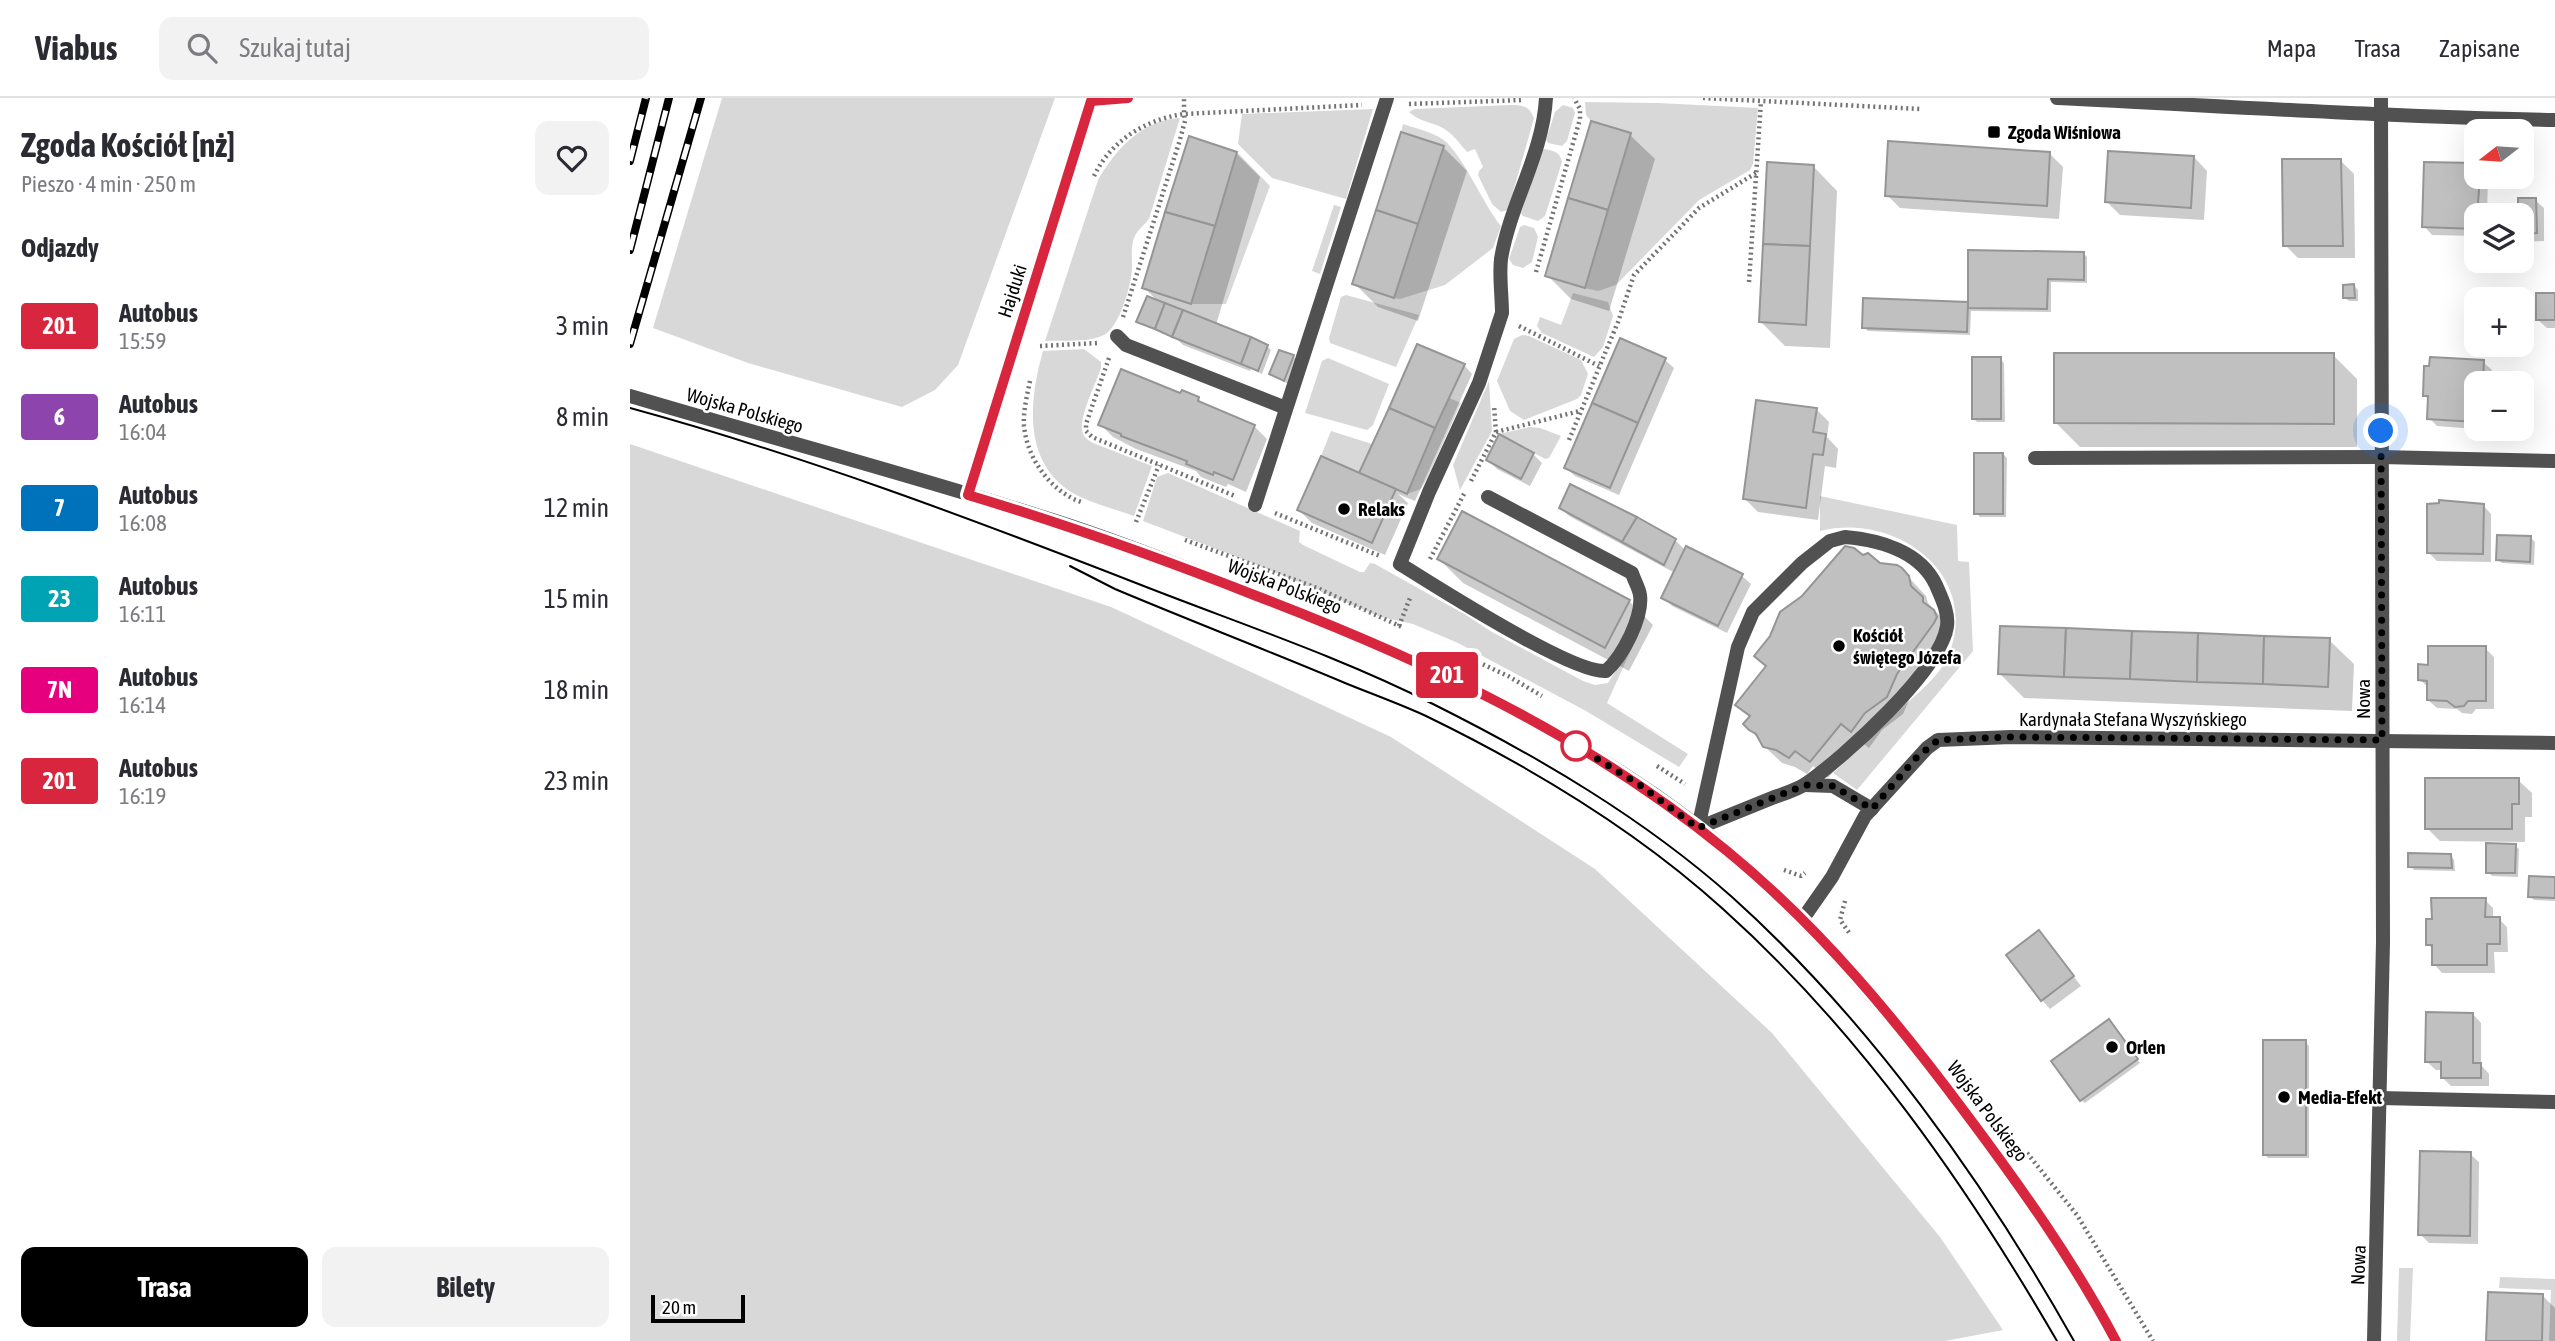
<!DOCTYPE html>
<html lang="pl">
<head>
<meta charset="utf-8">
<style>
	body { margin:0; font-family:"Asap Condensed",sans-serif; background:#f2f2f3; color:#2b2b33; height:100vh; display:flex; flex-direction:column; font-size:26px; white-space:nowrap }
	* { box-sizing:border-box; margin:0 }
	p { font-size:23px; color:#7c7c81 }
	.icon { flex:none; width:38px; height:38px; fill:none; stroke:currentColor; stroke-width:2; stroke-linecap:round; stroke-linejoin:round }
	.map { position:relative; flex:1; overflow:hidden }
	.side { display:flex; flex-direction:column; background:#fff; width:630px }
	.side>* { flex:none }
	.badge { padding:0 14px; border-radius:5px; font-size:24px; line-height:46px }
	.needle { width:46px; rotate:253deg }
	.fabs { position:absolute; left:1834px; top:21px; display:grid; gap:14px }
	.fabs a { display:grid; place-items:center; width:70px; height:70px; border-radius:14px; background:#fff; box-shadow:0 7px 28px #0002; font-size:35px }
	.scale { position:absolute; left:21px; bottom:18px; width:94px; box-sizing:border-box; padding-left:7px; border:4px solid #000; border-top:0; font-size:19px; line-height:24px; white-space:nowrap; color:#000; -webkit-text-stroke:5px #fff; paint-order:stroke }
	.you { position:absolute; width:35px; height:35px; margin:-18px; border:5px solid #fff; border-radius:50%; background:#1a73e8; box-shadow:0 0 0 10px #1a73e833 }
	.map>.badge { position:absolute; translate:-50% -50%; box-shadow:0 0 0 4px #fff }
	h2 { padding:0 21px; font-size:26px; line-height:63px }
	.round { display:grid; place-items:center; flex:none; width:74px; height:74px; border-radius:14px; background:#f2f2f3 }
	.head { display:flex; align-items:center; justify-content:space-between; height:119px; padding:0 21px }
	h1 { font-size:33px; font-weight:700; line-height:52px }
	.button { display:flex; gap:14px; margin-top:auto; padding:14px 21px }
	.button a { flex:1; height:80px; border-radius:14px; background:#000; color:#fff; font-size:28px; font-weight:700; line-height:80px; text-align:center }
	.button a+a { background:#f2f2f3; color:#2b2b33 }
	ul { padding:0; list-style:none }
	li { display:flex; align-items:center; gap:21px; height:91px; padding:0 21px }
	li div { flex:1 }
	li b { display:block; font-size:26px }
	li em { font-style:normal }
	li .badge { min-width:77px; font-weight:700; text-align:center }
	header { display:flex; align-items:center; gap:42px; box-sizing:border-box; height:98px; padding:0 35px; background:#fff; border-bottom:2px solid #e1e1e2 }
	header strong { font-size:33px }
	nav { display:flex; gap:38px; margin-inline-start:auto; font-size:24px }
	.search { width:490px; height:63px; background:#f2f2f3; display:flex; align-items:center; gap:18px; box-sizing:border-box; padding:0 24px; border-radius:14px; color:#7c7c81; font-size:26px }
	main { display:flex; flex:1; min-height:0 }
	.map>svg:first-child { display:block }
	.green { fill:#d8d8d8 }
	.shadow { fill:#0003 }
	.building { fill:#c0c0c0; stroke:#959595; stroke-width:2 }
	.lines { fill:none; stroke-linecap:round; stroke-linejoin:round }
	.path { stroke:#737373; stroke-width:4.5; stroke-dasharray:2 3.5; stroke-linecap:butt }
	.service { stroke:#515151; stroke-width:14 }
	.minor { stroke:#515151; stroke-width:14 }
	.tertiary { stroke:#515151; stroke-width:14 }
	.tram { stroke:#000; stroke-width:2 }
	.rail-casing { stroke:#000; stroke-width:8 }
	.rail { stroke:#fff; stroke-width:5; stroke-dasharray:16; stroke-linecap:butt }
	.line-casing { stroke:#fff; stroke-width:16 }
	.line { stroke:#d7263d; stroke-width:10 }
	.walk { stroke:#000; stroke-width:7; stroke-dasharray:0 12.6 }
	.poi-dot { fill:#000; stroke:#fff; stroke-width:2.5 }
	.stop-dot { fill:#fff; stroke:#d7263d; stroke-width:3.5 }
	.labels { text-anchor:middle; dominant-baseline:central; stroke-width:5; stroke-linejoin:round; paint-order:stroke }
	.poi-label { font-size:19px; font-weight:bold; fill:#000; stroke:#fff; text-anchor:start }
	.street-label { font-size:19px; fill:#000; stroke:#fff }
</style>
</head>
<body>
<header>
<strong>Viabus</strong>
<div class="search"><svg class="icon" aria-label="search" viewBox="0 0 24 24"><circle cx="10" cy="10" r="6"/><path d="M15 15l6 6"/></svg>Szukaj tutaj</div>
<nav><a>Mapa</a><a>Trasa</a><a>Zapisane</a></nav>
</header>
<main>
<section class="side">
<div class="head"><div><h1>Zgoda Kościół [nż]</h1><p>Pieszo · 4 min · 250 m</p></div><a class="round"><svg class="icon" aria-label="heart" viewBox="0 0 24 24"><path d="M12 20l-8-8c-3-5 5-10 8-4 3-6 11-1 8 4z"/></svg></a></div>
<h2>Odjazdy</h2>
<ul>
<li><span class="badge" style="background:#d7263d;color:#fff">201</span><div><b>Autobus</b><p>15:59</p></div><em>3 min</em></li>
<li><span class="badge" style="background:#8e44ad;color:#fff">6</span><div><b>Autobus</b><p>16:04</p></div><em>8 min</em></li>
<li><span class="badge" style="background:#0072bc;color:#fff">7</span><div><b>Autobus</b><p>16:08</p></div><em>12 min</em></li>
<li><span class="badge" style="background:#00a3b4;color:#fff">23</span><div><b>Autobus</b><p>16:11</p></div><em>15 min</em></li>
<li><span class="badge" style="background:#e6007e;color:#fff">7N</span><div><b>Autobus</b><p>16:14</p></div><em>18 min</em></li>
<li><span class="badge" style="background:#d7263d;color:#fff">201</span><div><b>Autobus</b><p>16:19</p></div><em>23 min</em></li>
</ul>
<div class="button"><a>Trasa</a><a>Bilety</a></div>
</section>
<div class="map">
<svg width="1925" height="1243" viewBox="0 0 1925 1243">
	<rect width="100%" height="100%" fill="#fff"/>
	<g class="green">
		<polygon points="92,0 425,0 328,267 305,292 272,309 118,265 23,230"/>
		<polygon points="955,4 1028,5 1128,10 1123,66 1120,72 1069,102 986,187 968,193 955,190 1001,36 961,23 956,17"/>
		<path d="M881,7C893,7 899,8 904,20L878,112L871,114L862,106L848,77L849,73L853,69L845,51L837,54C829,45 823,35 811,29C800,24 789,23 779,14L785,11Z"/>
		<polygon points="933,7 943,10 945,15 937,43 932,48 918,45 916,42 925,14"/>
		<polygon points="743,11 716,101 642,80 608,46 612,16"/>
		<path d="M550,20L519,121C515,126 511,129 508,133C500,143 502,158 502,169C502,186 489,230 474,237C457,245 433,242 415,243L468,82C486,51 512,22 550,20Z"/>
		<path d="M773,26C785,30 798,33 809,39C830,49 853,107 871,128L863,150L815,187L770,201L764,200L813,48L771,34Z"/>
		<path d="M915,51C924,53 930,54 932,64L915,118L908,123L893,118L891,116L911,52Z"/>
		<polygon points="607,54 640,88 596,206 561,206"/>
		<polygon points="704,107 711,109 690,176 682,173"/>
		<polygon points="894,127 904,130 908,139 902,164 893,170 883,167 879,161 890,129"/>
		<polygon points="943,195 978,204 983,218 973,249 964,259 912,235 907,228 910,219 931,227"/>
		<polygon points="716,197 789,217 766,269 700,245 699,240 711,199"/>
		<polygon points="892,237 899,238 951,262 958,276 951,297 947,301 894,322 880,313 867,283 884,241"/>
		<path d="M454,251L471,264V270C466,285 450,317 452,332C453,339 458,342 463,345L522,368L504,418C483,410 457,405 438,392C392,360 400,299 413,253Z"/>
		<polygon points="698,260 759,286 743,327 737,332 675,315 692,263"/>
		<polygon points="859,283 862,333 830,392 823,367"/>
		<polygon points="819,300 831,305 797,381 791,391 777,396"/>
		<polygon points="900,329 910,330 931,338 919,360 915,361 869,336"/>
		<polygon points="701,333 742,346 729,375 691,358"/>
		<polygon points="0,346 481,509 761,639 965,771 1142,935 1310,1139 1373,1232 1315,1243 0,1243"/>
		<polygon points="538,375 670,433 669,444 673,447 730,474 734,474 740,465 745,466 836,517 862,534 953,583 965,587 978,585 1006,541 977,605 1058,656 1049,669 956,613 828,545 783,526 751,519 623,465 513,423 527,379"/>
		<path d="M1190,398L1327,427L1328,463L1339,464L1343,553L1227,692L1203,675C1226,654 1248,633 1270,612C1287,595 1310,579 1319,556C1351,475 1264,414 1190,433Z"/>
		<polygon points="1769,1170 1783,1170 1780,1243 1767,1243"/>
		<polygon points="1870,1179 1925,1181 1925,1243 1919,1243 1921,1192 1869,1190"/>
	</g>
	<g class="shadow">
		<polygon points="1000,37 1025,61 979,213 941,201 917,177"/>
		<polygon points="813,49 837,73 788,223 748,209 724,185"/>
		<polygon points="606,55 630,79 586,227 637,248 641,252 632,276 621,271 620,273 553,247 548,242 512,227 508,224 529,205 514,189"/>
		<polygon points="1420,56 1433,69 1429,121 1270,110 1257,97"/>
		<polygon points="1564,59 1577,73 1574,122 1490,117 1477,104"/>
		<polygon points="1711,63 1724,76 1725,160 1668,160 1655,147"/>
		<polygon points="1795,66 1846,67 1846,79 1858,79 1857,117 1846,117 1846,138 1802,137 1794,128"/>
		<polygon points="1183,68 1207,93 1200,250 1155,248 1131,224"/>
		<polygon points="1905,102 1914,110 1914,143 1892,144 1892,117 1872,117 1872,110 1890,109"/>
		<polygon points="1453,155 1457,159 1457,185 1421,184 1421,214 1341,213 1340,237 1238,233 1234,229 1235,202 1340,206"/>
		<polygon points="1724,188 1728,192 1728,203 1719,203 1715,200"/>
		<polygon points="1925,197 1925,230 1917,230 1908,222"/>
		<polygon points="1703,257 1727,281 1727,349 1450,349 1426,325"/>
		<polygon points="663,258 667,262 658,286 641,276"/>
		<polygon points="1370,261 1374,265 1375,324 1347,324 1343,320"/>
		<polygon points="1035,262 1044,270 989,397 945,378 936,370"/>
		<polygon points="1853,264 1862,272 1861,285 1846,285 1846,331 1858,332 1807,328 1799,320 1799,302 1795,298"/>
		<polygon points="834,267 842,276 785,403 768,396 778,405 755,457 682,425 669,412 730,377"/>
		<polygon points="551,298 568,301 576,308 624,328 637,341 616,394 598,386 596,389 571,379 566,373 506,351 483,339 470,326"/>
		<polygon points="1186,311 1199,324 1197,339 1208,351 1206,370 1195,368 1188,422 1128,414 1115,401"/>
		<polygon points="903,356 912,365 900,388 867,371 858,362"/>
		<polygon points="1373,356 1377,360 1376,419 1350,419 1346,415"/>
		<polygon points="1853,407 1861,416 1861,464 1807,463 1798,454"/>
		<polygon points="931,410 1045,442 1056,453 1112,478 1121,486 1097,535 1042,508 1033,499 1045,475 939,418"/>
		<polygon points="1901,440 1905,444 1904,467 1872,465 1868,462"/>
		<polygon points="809,461 999,503 1023,527 999,573 833,485"/>
		<polygon points="1249,467 1271,471 1296,498 1298,505 1310,518 1310,521 1323,537 1283,593 1273,616 1252,632 1239,650 1229,642 1198,680 1183,668 1177,676 1165,669 1152,665 1134,648 1120,631 1120,619 1107,606"/>
		<polygon points="1699,542 1724,566 1722,613 1394,600 1370,576"/>
		<polygon points="1855,550 1864,559 1864,611 1846,611 1842,616 1832,615 1827,611 1807,610 1798,602 1799,590 1789,581 1799,569"/>
		<polygon points="1888,682 1902,695 1902,719 1895,719 1895,744 1810,743 1797,730"/>
		<polygon points="1885,748 1889,751 1888,779 1862,778 1858,774"/>
		<polygon points="1821,758 1824,762 1825,773 1784,772 1780,768"/>
		<polygon points="1925,781 1925,803 1904,802 1900,798"/>
		<polygon points="1855,802 1863,810 1863,821 1869,821 1877,829 1878,854 1864,854 1865,875 1812,875 1804,866 1804,853 1798,846"/>
		<polygon points="1409,834 1451,888 1420,911 1412,902"/>
		<polygon points="1843,916 1851,925 1851,967 1859,976 1859,988 1821,988 1812,979 1812,972 1806,972 1797,964"/>
		<polygon points="1482,927 1510,965 1455,1005 1451,1002"/>
		<polygon points="1675,944 1679,948 1679,1060 1638,1060 1634,1056"/>
		<polygon points="1840,1056 1849,1064 1848,1146 1799,1145 1790,1136"/>
		<polygon points="1913,1198 1925,1210 1925,1243 1858,1243"/>
	</g>
	<g class="building">
		<polygon points="961,23 1001,35 978,112 938,100"/>
		<polygon points="771,34 814,48 788,126 746,112"/>
		<polygon points="559,38 607,54 585,128 535,114"/>
		<polygon points="1258,43 1420,54 1417,108 1255,98"/>
		<polygon points="1478,53 1564,58 1561,110 1475,104"/>
		<polygon points="1652,61 1711,61 1713,148 1653,148"/>
		<polygon points="1137,64 1184,67 1180,148 1133,146"/>
		<polygon points="1794,64 1846,65 1846,79 1850,79 1846,131 1792,129"/>
		<polygon points="938,100 978,112 955,190 915,178"/>
		<polygon points="1888,100 1906,100 1907,135 1892,136 1892,117 1870,117 1870,108 1888,108"/>
		<polygon points="746,112 788,126 764,200 722,186"/>
		<polygon points="535,114 585,128 561,206 512,190"/>
		<polygon points="1133,146 1180,148 1176,227 1129,224"/>
		<polygon points="1338,152 1454,154 1454,182 1418,181 1417,211 1338,210"/>
		<polygon points="1724,186 1725,200 1713,200 1713,187"/>
		<rect x="1906" y="195" width="19" height="27"/>
		<polygon points="517,198 535,205 525,231 506,224"/>
		<polygon points="1233,200 1338,204 1337,234 1232,230"/>
		<polygon points="535,205 553,212 542,239 525,231"/>
		<polygon points="553,212 621,239 611,266 542,239"/>
		<polygon points="621,239 638,247 628,273 611,266"/>
		<polygon points="990,240 1036,260 1008,325 962,305"/>
		<polygon points="787,246 835,266 805,330 759,310"/>
		<polygon points="649,252 664,257 654,283 639,276"/>
		<polygon points="1424,255 1704,255 1704,326 1424,325"/>
		<rect x="1342" y="259" width="29" height="62"/>
		<polygon points="1800,259 1854,262 1853,285 1846,285 1846,324 1797,321 1798,298 1793,298 1794,268 1799,268"/>
		<polygon points="491,271 550,295 552,292 569,299 568,303 625,327 603,382 584,374 583,377 556,366 557,363 491,338 491,336 468,327"/>
		<polygon points="1126,302 1187,310 1183,334 1196,336 1193,357 1183,356 1176,410 1113,401"/>
		<polygon points="962,305 1008,325 980,390 934,370"/>
		<polygon points="759,310 805,330 777,396 729,375"/>
		<polygon points="869,336 904,355 891,381 856,362"/>
		<rect x="1344" y="355" width="29" height="61"/>
		<polygon points="691,358 766,391 742,445 667,412"/>
		<polygon points="940,386 1007,419 992,444 929,410"/>
		<polygon points="1809,402 1854,406 1853,456 1797,455 1797,406 1809,405"/>
		<polygon points="832,413 1000,502 975,550 807,461"/>
		<polygon points="1007,419 1046,441 1034,467 992,444"/>
		<polygon points="1867,437 1901,438 1900,464 1866,462"/>
		<polygon points="1056,448 1113,476 1088,528 1031,500"/>
		<polygon points="1215,448 1224,450 1233,457 1238,455 1250,465 1267,467 1272,470 1279,478 1281,488 1293,499 1293,504 1304,512 1307,519 1304,525 1267,576 1257,599 1235,615 1221,634 1211,626 1180,664 1165,653 1159,660 1146,652 1133,649 1126,636 1119,632 1113,626 1120,618 1105,607 1136,568 1124,558 1140,538 1150,514 1172,498"/>
		<polygon points="1370,528 1436,530 1434,579 1368,576"/>
		<polygon points="1436,530 1502,533 1500,581 1434,579"/>
		<polygon points="1502,533 1568,535 1567,584 1500,581"/>
		<polygon points="1568,535 1634,538 1633,586 1567,584"/>
		<polygon points="1634,538 1700,540 1698,589 1633,586"/>
		<polygon points="1798,548 1856,548 1856,603 1838,603 1834,608 1825,609 1817,603 1797,602 1797,583 1788,582 1788,566 1798,567"/>
		<polygon points="1795,680 1889,680 1889,706 1882,706 1882,731 1795,731"/>
		<polygon points="1856,745 1886,746 1885,775 1856,775"/>
		<polygon points="1778,755 1821,756 1822,770 1778,769"/>
		<polygon points="1899,778 1925,779 1925,800 1898,799"/>
		<polygon points="1801,800 1856,800 1855,819 1870,819 1870,846 1857,846 1857,867 1802,867 1802,847 1796,847 1796,821 1802,821"/>
		<polygon points="1409,832 1444,878 1411,903 1376,857"/>
		<polygon points="1796,914 1843,915 1843,965 1851,965 1851,980 1811,980 1811,964 1795,964"/>
		<polygon points="1479,921 1508,961 1450,1003 1421,963"/>
		<rect x="1633" y="942" width="43" height="115"/>
		<polygon points="1790,1053 1841,1054 1840,1138 1788,1137"/>
		<polygon points="1858,1194 1913,1196 1912,1243 1856,1243"/>
	</g>
	<g class="lines">
		<g class="path">
			<polyline points="1073,0 1290,11"/>
			<polyline points="779,6 893,2"/>
			<path d="M464,78C481,42 517,21 554,16V0"/>
			<polyline points="906,174 950,21 950,11 944,0"/>
			<polyline points="1119,184 1131,3"/>
			<polyline points="493,219 549,45 555,23 554,16 732,7"/>
			<polyline points="889,228 969,268"/>
			<polyline points="410,248 468,245"/>
			<polyline points="479,260 456,326 456,333 462,339 605,398"/>
			<path d="M400,283C397,298 393,313 394,328C397,360 420,393 451,404"/>
			<polyline points="866,334 950,313"/>
			<polyline points="939,342 988,224 1004,177 1069,110 1126,75"/>
			<polyline points="841,383 866,334 864,307"/>
			<polyline points="645,415 750,458"/>
			<polyline points="506,424 529,367"/>
			<polyline points="555,442 687,490 774,530"/>
			<polyline points="800,461 835,394"/>
			<polyline points="769,528 780,500"/>
			<polyline points="833,557 878,578 912,598"/>
			<polyline points="1027,668 1055,686"/>
			<polyline points="1154,772 1171,778 1175,775"/>
			<polyline points="1215,803 1210,822 1220,836"/>
			<polyline points="1397,1055 1447,1117 1523,1243"/>
		</g>
		<g class="service">
			<polyline points="1405,360 1751,359"/>
			<path d="M1215,439C1249,442 1290,453 1306,487C1311,499 1319,514 1317,528C1311,572 1214,659 1177,685C1167,692 1153,696 1142,700C1117,710 1093,720 1068,730L1108,549L1123,514L1172,465L1200,443Z"/>
			<polyline points="1175,687 1203,688 1242,711"/>
		</g>
		<g class="minor">
			<path d="M1427,0C1593,8 1759,19 1925,22"/>
			<polyline points="461,3 498,0"/>
			<polyline points="487,238 496,247 656,310"/>
			<polyline points="1751,359 1925,363"/>
			<polyline points="338,397 462,0"/>
			<path d="M858,399L1002,475C1004,482 1009,490 1010,497C1013,519 993,558 976,573C943,576 805,488 770,466L799,394L849,285L870,221L872,215C872,198 869,178 871,161C880,106 913,56 916,0"/>
			<polyline points="625,407 757,0"/>
			<polyline points="1172,822 1202,779 1235,718 1297,650 1308,642 1381,639 1925,645"/>
			<polyline points="1750,1000 1925,1004"/>
			<polyline points="1744,1243 1753,844 1751,0"/>
		</g>
		<path class="tertiary" d="M0,298C141,340 283,377 422,422C489,443 555,470 620,495C758,548 882,603 1006,684C1140,772 1245,894 1340,1021C1393,1092 1444,1164 1486,1243"/>
		<g class="tram">
			<path d="M0,310C172,357 339,420 506,485C605,524 708,558 803,606C909,659 1013,720 1102,799C1239,922 1354,1083 1444,1243"/>
			<path d="M440,468L485,491C561,523 639,553 715,585C742,596 770,606 796,618C901,669 1006,732 1093,811C1229,933 1336,1086 1427,1243"/>
		</g>
		<defs>
			<g id="rail">
				<polyline points="0,63 16,0"/>
				<polyline points="0,152 39,0"/>
				<polyline points="0,246 71,0"/>
			</g>
		</defs>
		<use href="#rail" class="rail-casing"/>
		<use href="#rail" class="rail"/>
	</g>
	<g class="lines">
		<defs>
			<path id="line" d="M498,0L461,3L338,397C435,426 530,460 624,497C794,562 956,637 1097,753C1191,830 1268,924 1340,1021C1393,1092 1444,1164 1486,1243"/>
		</defs>
		<use href="#line" class="line-casing"/>
		<use href="#line" class="line"/>
		<polyline class="walk" points="946,648 1007,685 1068,730 1175,687 1203,688 1242,711 1285,661 1308,642 1381,639 1752,642 1751,333"/>
	</g>
	<g class="poi-dot">
		<rect x="1357" y="27" width="14" height="14" rx="3.5"/>
		<circle cx="714" cy="411" r="7"/>
		<circle cx="1209" cy="548" r="7"/>
		<circle cx="1482" cy="949" r="7"/>
		<circle cx="1654" cy="999" r="7"/>
	</g>
	<circle class="stop-dot" cx="946" cy="648" r="14"/>
	<g class="labels">
		<g class="poi-label">
			<text x="1378" y="34">Zgoda Wiśniowa</text>
			<text x="728" y="411">Relaks</text>
			<text x="1223" y="537">Kościół<tspan x="1223" dy="22">świętego Józefa</tspan></text>
			<text x="1496" y="949">Orlen</text>
			<text x="1668" y="999">Media-Efekt</text>
		</g>
		<g class="street-label">
			<text transform="translate(382 193) rotate(-72)">Hajduki</text>
			<text transform="translate(115 312) rotate(16)">Wojska Polskiego</text>
			<text transform="translate(655 488) rotate(21)">Wojska Polskiego</text>
			<text transform="translate(1733 601) rotate(-90)">Nowa</text>
			<text x="1503" y="621">Kardynała Stefana Wyszyńskiego</text>
			<text transform="translate(1358 1013) rotate(53)">Wojska Polskiego</text>
			<text transform="translate(1728 1167) rotate(-88)">Nowa</text>
		</g>
	</g>
</svg>
<div class="fabs">
<a><svg class="needle" viewBox="-14 -14 28 28"><path d="M0-13l5 13h-10z" fill="#e53935"/><path d="M0 13l5-13h-10z" fill="#7c7c81"/></svg></a>
<a><svg class="icon" aria-label="layers" viewBox="0 0 24 24"><path d="M12 4l9 5-9 5-9-5zM3 14l9 5 9-5"/></svg></a>
<a>+</a>
<a>−</a>
</div>
<div class="scale">20 m</div>
<div class="you" style="left:1751px;top:333px"></div>
<b class="badge" style="left:817px;top:577px;background:#d7263d;color:#fff">201</b>
</div>
</main>
</body>
</html>
